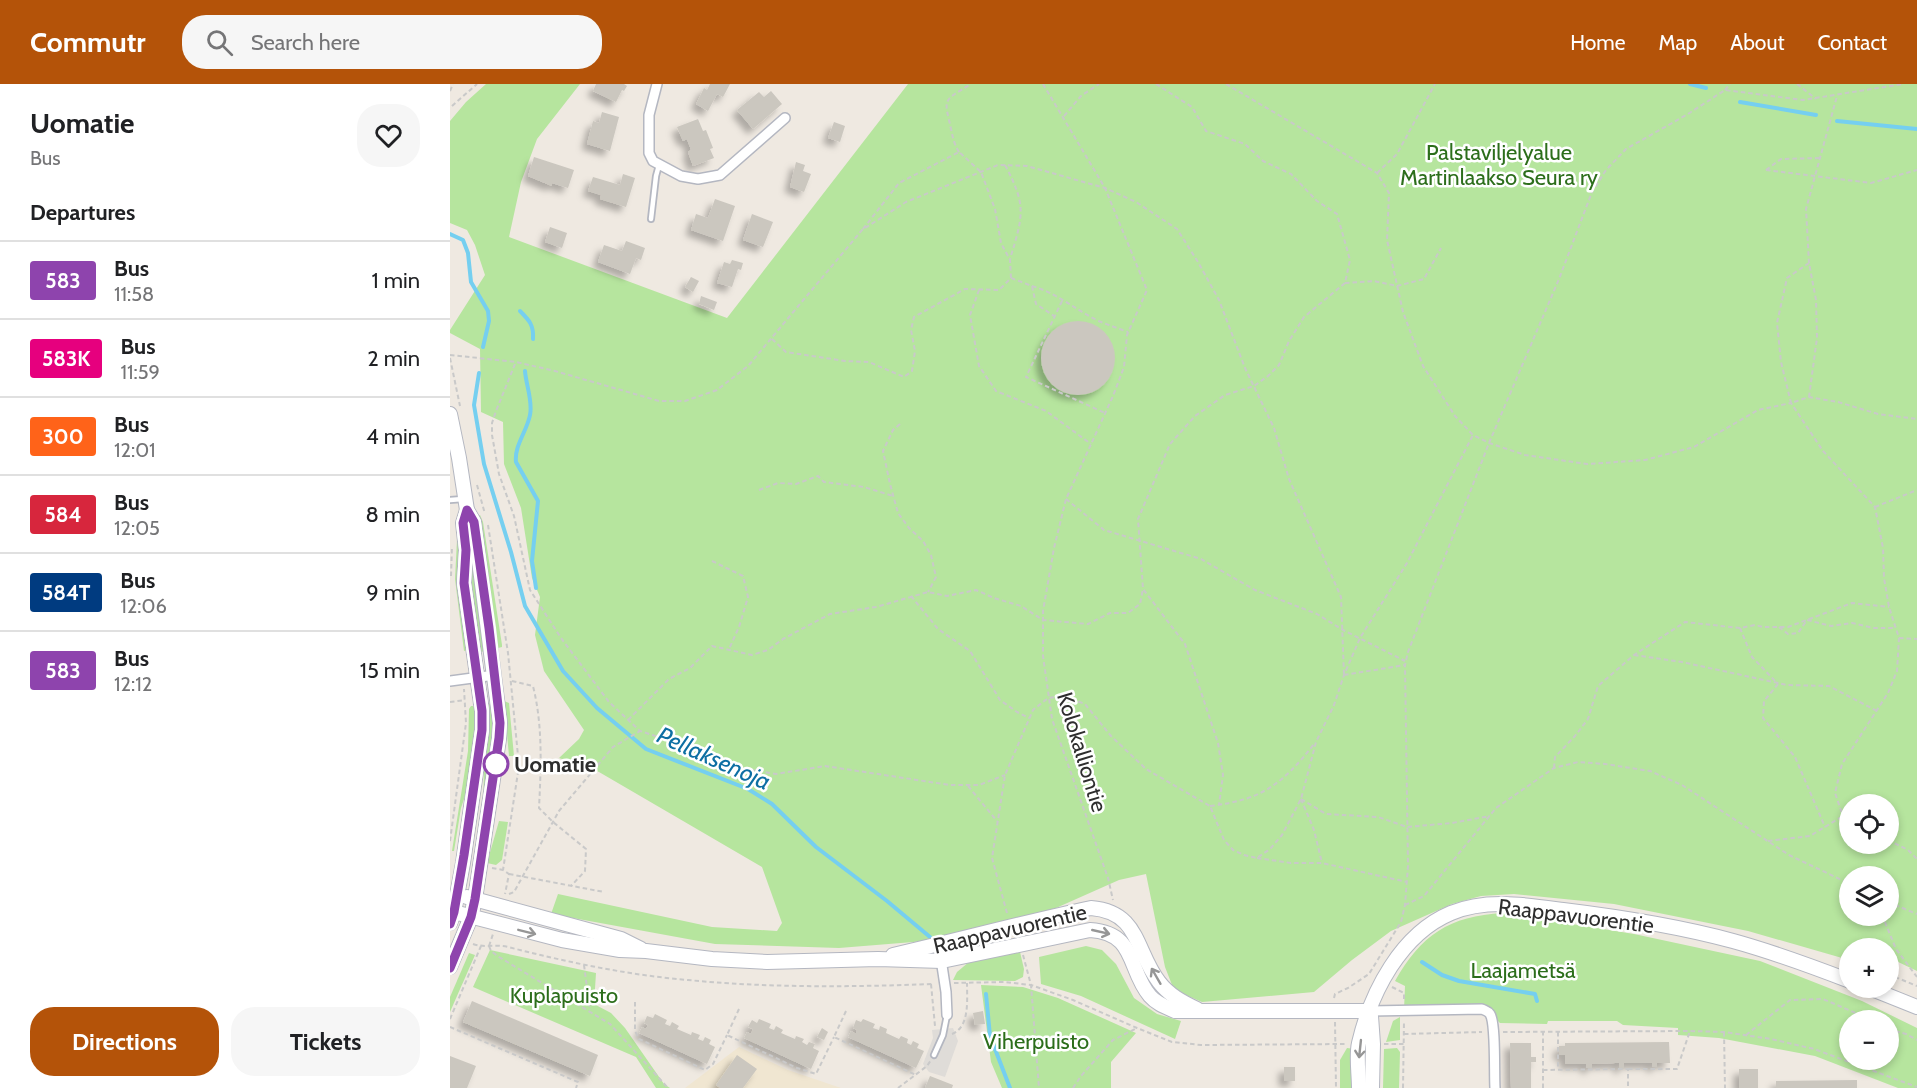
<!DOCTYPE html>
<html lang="en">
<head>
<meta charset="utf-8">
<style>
	body { margin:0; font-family:Cabin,sans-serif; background:#f6f6f6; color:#202124; height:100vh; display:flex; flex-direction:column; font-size:22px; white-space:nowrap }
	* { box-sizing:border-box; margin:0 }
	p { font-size:20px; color:#757577 }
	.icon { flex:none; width:33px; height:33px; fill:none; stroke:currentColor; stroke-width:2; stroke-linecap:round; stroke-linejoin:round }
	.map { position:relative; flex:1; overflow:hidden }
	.drawer { display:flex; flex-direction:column; background:#fff; width:450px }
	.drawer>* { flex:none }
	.badge { padding:0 12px; border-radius:4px; font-size:21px; line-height:39px }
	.buttons { position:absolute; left:1389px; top:710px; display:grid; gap:12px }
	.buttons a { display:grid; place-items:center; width:60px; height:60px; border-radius:50%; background:#fff; box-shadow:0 3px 9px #0003; font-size:30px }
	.map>.badge { position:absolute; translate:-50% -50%; box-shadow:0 0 0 3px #fff }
	h2 { padding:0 30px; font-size:22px; line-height:54px }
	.round { display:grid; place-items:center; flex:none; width:63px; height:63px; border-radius:24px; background:#f6f6f6 }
	.headline { display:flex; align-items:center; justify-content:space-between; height:102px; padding:0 30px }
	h1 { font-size:28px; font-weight:700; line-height:45px }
	.primary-button { display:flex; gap:12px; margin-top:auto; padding:12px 30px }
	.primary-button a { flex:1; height:69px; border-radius:24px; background:#b45309; color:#fff; font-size:24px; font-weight:700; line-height:69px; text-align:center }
	.primary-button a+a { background:#f6f6f6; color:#202124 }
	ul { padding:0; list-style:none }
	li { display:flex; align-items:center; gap:18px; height:78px; padding:0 30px; border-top:2px solid #e0e0e0 }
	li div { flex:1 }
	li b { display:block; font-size:22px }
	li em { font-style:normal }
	li .badge { min-width:66px; font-weight:700; text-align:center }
	header { display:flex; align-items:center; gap:36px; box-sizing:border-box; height:84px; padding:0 30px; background:#b45309; color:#fff }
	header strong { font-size:28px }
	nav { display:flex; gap:33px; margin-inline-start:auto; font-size:21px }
	.search { width:420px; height:54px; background:#f6f6f6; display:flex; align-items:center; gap:15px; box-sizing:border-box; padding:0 21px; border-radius:24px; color:#757577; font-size:22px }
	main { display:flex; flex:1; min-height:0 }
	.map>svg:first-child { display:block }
	.education { fill:#f0e6d1 }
	.green { fill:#b6e59e; fill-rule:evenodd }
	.plaza { fill:#dfdcd8 }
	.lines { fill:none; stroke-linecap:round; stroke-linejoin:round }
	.stream { stroke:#75cff0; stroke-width:4 }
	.building { fill:#cbc7bf; filter:url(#shadow) }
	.lane-casing { stroke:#b4b7c1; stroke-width:8 }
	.street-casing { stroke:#b4b7c1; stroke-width:12 }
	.secondary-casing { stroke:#b4b7c1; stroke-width:16 }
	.path { stroke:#c9c9c9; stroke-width:2; stroke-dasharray:4.5 3; stroke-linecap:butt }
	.lane { stroke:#fff; stroke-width:4.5 }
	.street { stroke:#fff; stroke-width:9 }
	.secondary { stroke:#fff; stroke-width:14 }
	.oneway { stroke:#969696 }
	.line-casing { stroke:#fff; stroke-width:14 }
	.line { stroke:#8e44ad; stroke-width:9 }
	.stop-dot { fill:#fff; stroke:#8e44ad; stroke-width:3 }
	.labels { text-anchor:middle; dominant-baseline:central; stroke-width:5; stroke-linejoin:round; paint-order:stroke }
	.park-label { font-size:22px; fill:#2c6e1b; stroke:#fff }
	.street-label { font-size:22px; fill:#2e2e2e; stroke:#fff }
	.stop-label { font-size:22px; font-weight:bold; fill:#2e2e2e; stroke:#fff; text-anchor:start }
	.water-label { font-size:24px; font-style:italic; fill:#0d6fa3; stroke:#fff }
</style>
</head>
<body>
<header>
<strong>Commutr</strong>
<div class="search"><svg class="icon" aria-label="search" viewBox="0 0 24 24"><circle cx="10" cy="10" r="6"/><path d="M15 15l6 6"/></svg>Search here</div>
<nav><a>Home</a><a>Map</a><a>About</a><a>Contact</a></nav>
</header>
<main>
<section class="drawer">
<div class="headline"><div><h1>Uomatie</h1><p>Bus</p></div><a class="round"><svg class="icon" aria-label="heart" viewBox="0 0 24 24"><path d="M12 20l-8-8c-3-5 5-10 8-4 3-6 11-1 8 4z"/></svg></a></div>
<h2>Departures</h2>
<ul>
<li><span class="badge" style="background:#8e44ad;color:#fff">583</span><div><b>Bus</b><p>11:58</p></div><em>1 min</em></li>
<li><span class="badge" style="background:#e6007e;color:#fff">583K</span><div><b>Bus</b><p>11:59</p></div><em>2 min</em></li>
<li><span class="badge" style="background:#ff6319;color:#fff">300</span><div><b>Bus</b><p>12:01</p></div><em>4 min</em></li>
<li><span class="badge" style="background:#d7263d;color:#fff">584</span><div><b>Bus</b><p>12:05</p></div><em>8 min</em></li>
<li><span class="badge" style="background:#003b80;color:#fff">584T</span><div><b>Bus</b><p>12:06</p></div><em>9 min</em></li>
<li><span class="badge" style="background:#8e44ad;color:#fff">583</span><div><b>Bus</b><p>12:12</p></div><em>15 min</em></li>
</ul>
<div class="primary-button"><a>Directions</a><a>Tickets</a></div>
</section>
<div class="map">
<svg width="1467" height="1004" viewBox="0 0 1467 1004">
	<defs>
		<filter id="shadow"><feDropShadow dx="-5.5" dy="5.5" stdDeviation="3" flood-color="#0004"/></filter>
	</defs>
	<rect width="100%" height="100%" fill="#efe9e1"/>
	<polygon class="education" points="289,963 338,986 391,1004 235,1004"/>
	<g class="green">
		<path d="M36,0H130L87,55L71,98L59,153L277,234L458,0H1467V887L1444,876L1439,877L1438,864H1400L1399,876L1298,847L1164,820L1064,810L1031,812L1002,820L941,847L902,876L864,908L752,918L724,906L715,883L696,790L669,796L606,824L488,856L389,864L265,860L101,830L108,810L262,843L327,847L332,839L312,783L149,688L109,674L129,655L134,646L94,587L85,551L90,513L82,494L71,424L54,380L53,338L31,328L30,265L0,249V246L35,191L25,161L17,146L0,139V37L16,18ZM1400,720H1438V759H1400ZM1400,792H1438V831H1400Z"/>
		<polygon points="30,431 33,438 52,561 52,563 48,564 28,432"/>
		<polygon points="7,456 10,456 20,565 14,567 5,495"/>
		<polygon points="23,464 36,567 30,568 20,491"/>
		<polygon points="54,617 59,619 64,672 59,672"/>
		<path d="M44,619L45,649L34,716C32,684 38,652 37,620Z"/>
		<polygon points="21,622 23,622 27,628 21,694 11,724 4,767 2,767 18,667 19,625"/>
		<polygon points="49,737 58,738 52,776 46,781 37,779"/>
		<path d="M1053,829L1184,850L1310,877L1412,917L1467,944V1004H1448L1365,972L1269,954L1228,951V944L1173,941L1167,937H1098L1097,940L1050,939L1038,927L954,926L955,902L945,897C971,851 999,832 1053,829ZM1400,936H1438V975H1400Z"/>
		<polygon points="636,862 652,866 666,880 684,914 707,930 731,937 725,955 631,912 591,900 589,873"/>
		<polygon points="40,866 146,889 144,920 161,929 175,944 214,1000 220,1004 206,1004 186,973 23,903"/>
		<polygon points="570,868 574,885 573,893 565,897 503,896 507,888 519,878"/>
		<polygon points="19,869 25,871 0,928 0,913"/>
		<polygon points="531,901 573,903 608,914 686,949 661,978 661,1004 552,1004 541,978"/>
		<polygon points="950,933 950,956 936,958 943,937"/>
		<polygon points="897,964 905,965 906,973 901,1004 890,1004 890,976"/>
		<polygon points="947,964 950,968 949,1004 933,1004 934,965"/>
	</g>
	<polygon class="plaza" points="503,944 508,957 495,993 479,988 473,980 483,954 482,946"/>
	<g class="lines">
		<g class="stream">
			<polyline points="1240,0 1256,4"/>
			<polyline points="1290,18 1366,31"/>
			<polyline points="1387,37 1467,45"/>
			<polyline points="0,150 13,156 18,169 21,198 38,227 39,237 33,263"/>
			<path d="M70,227C79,236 84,241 83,255"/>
			<path d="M75,287C76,301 83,317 80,331C77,347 64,362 66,378L88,417L82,477L86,504"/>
			<polyline points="29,289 24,321 34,380 61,468 75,522 113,587 147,624 196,665 298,705 322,720 366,763 437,817 480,853"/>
			<polyline points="972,878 992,891 1009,897 1085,910 1087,917"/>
			<polyline points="536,910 540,952 560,1004"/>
		</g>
	</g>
	<g class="building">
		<polygon points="146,0 174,0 177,2 174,7 172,6 166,18 143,7"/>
		<polygon points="260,0 280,0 273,13 267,10 258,27 246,20 254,4 257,6"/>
		<polygon points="321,7 332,20 303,45 287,26 309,8 314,13"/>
		<polygon points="152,28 169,33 160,67 137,60 143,37 149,39"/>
		<polygon points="248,35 253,47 256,46 263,64 260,65 264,74 243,82 238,68 241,66 237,55 233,57 227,43"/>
		<polygon points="384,38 395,42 390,58 378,54"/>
		<polygon points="84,73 124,86 118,104 102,99 102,102 78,92"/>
		<polygon points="346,78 355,81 353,87 361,90 354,108 340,103"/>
		<polygon points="173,90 185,94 176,123 150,115 151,111 138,107 143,93 170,101"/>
		<polygon points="265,115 285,122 273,157 241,146 246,130 258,134"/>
		<polygon points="302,130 323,138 313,163 293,156"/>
		<polygon points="100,143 117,149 112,164 95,158"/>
		<polygon points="176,157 195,164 191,176 186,174 180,190 148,178 154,161 172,167"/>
		<polygon points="282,176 293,179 291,186 288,185 282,203 267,199 274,178 280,180"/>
		<polygon points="241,193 249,197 243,208 235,203"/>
		<polygon points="251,212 267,218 264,226 249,220"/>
		<circle cx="628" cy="274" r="37"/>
		<polygon points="22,917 148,971 140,992 13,938"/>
		<polygon points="533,927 535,940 525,941 523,929"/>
		<polygon points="205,930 217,936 215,940 220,942 222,938 229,942 227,945 241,951 242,948 250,951 248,955 253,957 255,953 261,956 259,960 265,963 257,980 189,949 192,943 196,945 198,941 194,939 197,932 203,934"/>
		<polygon points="309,935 321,940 319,944 324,946 326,942 333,946 331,949 345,955 346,952 354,955 352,958 357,961 359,958 365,960 363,964 369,967 361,985 294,954 297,948 301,950 303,945 298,943 302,936 307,939"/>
		<polygon points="413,935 425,940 423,944 429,946 430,942 437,945 436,949 449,955 451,952 458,955 457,959 461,961 463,957 469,960 467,964 474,967 466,984 398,953 401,947 406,950 407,946 403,944 406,936 411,938"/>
		<polygon points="372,944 378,948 374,956 367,953"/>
		<polygon points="1219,958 1220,979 1207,979 1207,983 1202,983 1202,979 1174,979 1174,984 1169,984 1169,979 1165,979 1142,980 1142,984 1136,984 1136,980 1115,980 1115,971 1109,971 1109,962 1115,962 1115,959"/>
		<polygon points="1060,959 1081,959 1081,973 1086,973 1086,978 1081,978 1081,1004 1061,1004"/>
		<polygon points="287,971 307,985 293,1004 270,1004 266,1001"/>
		<polygon points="0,972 26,982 17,1004 0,1004"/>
		<rect x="834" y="983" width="11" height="14"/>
		<rect x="1289" y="985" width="19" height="19"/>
		<polygon points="480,992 503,1001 502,1004 475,1004"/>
		<polygon points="1407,996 1407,1004 1326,1004 1326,997"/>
	</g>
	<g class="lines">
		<defs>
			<g id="lane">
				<polyline points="201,135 206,92 209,81"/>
				<polyline points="0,416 13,415"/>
				<polyline points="484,971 493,951 497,931"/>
			</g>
			<g id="street">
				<polyline points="207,0 199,31 199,69 203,77 231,92 248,95 270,91 335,34"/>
				<polyline points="0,597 45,591"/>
				<polyline points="489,862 496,908 497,931"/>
				<path d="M920,927L1032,925C1036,927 1038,927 1040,930C1046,939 1044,991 1045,1004"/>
			</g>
			<g id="secondary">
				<polyline points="0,330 9,374 17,426 24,438 50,639 49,655 25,815 21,833 0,883"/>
				<polyline points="17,813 171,855 191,865"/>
				<path d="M0,827L112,856L170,866L196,867L262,875L317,878L428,875L492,877L640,846C687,849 677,885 700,912C707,920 716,923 725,927H920"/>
				<polyline points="0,839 4,828 13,779 32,646 32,627 14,499 16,466 13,439 17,426"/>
				<path d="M443,871C509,856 574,838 641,824C690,828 685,867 709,898C719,911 732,918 747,925"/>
				<polyline points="1417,903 1467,923"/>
				<polyline points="921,932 923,960 922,1004"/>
				<path d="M909,1004C909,990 906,972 909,959C921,908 951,850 1001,829C1036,814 1077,821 1113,826C1170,833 1228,842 1283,857C1323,868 1361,882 1400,897"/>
			</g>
		</defs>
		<use href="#lane" class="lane-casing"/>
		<use href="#street" class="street-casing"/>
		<use href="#secondary" class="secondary-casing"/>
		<g class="path">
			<polyline points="593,0 655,104 697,206 677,251 674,283 663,312 616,415 604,464 593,527 593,572 602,635 658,794 663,816"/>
			<polyline points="706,0 742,23 756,47 795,60 813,77 841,90 867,117 887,130 900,176 895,199 854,233 839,257 829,281 818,292 804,302 775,311 745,332 720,360 688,435 693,505 735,560 768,659 773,691 769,721"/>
			<polyline points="776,0 927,89 939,109 937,156 953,228 973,282 1005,332 1023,351 1039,359 1075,371 1137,380 1195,376 1244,363 1308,326 1341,319 1373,367 1425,423 1433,464 1434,494 1439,523 1449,554 1447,587 1438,609 1392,680 1385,709 1393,732 1400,738"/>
			<polyline points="1347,0 1366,15"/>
			<polyline points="1275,6 1280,0"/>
			<polyline points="0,7 3,0"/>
			<polyline points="2,22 27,0"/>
			<polyline points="614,32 631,12 649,0"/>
			<path d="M509,68C504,60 503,54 501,45C494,13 492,18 521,0"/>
			<path d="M555,81C577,122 573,132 560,175"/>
			<polyline points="1316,86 1421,99 1467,86"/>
			<polyline points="1316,86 1331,75 1370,74"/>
			<polyline points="927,89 947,70 985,0"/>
			<polyline points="1359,179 1337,194 1327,239 1331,278 1341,319 1359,313 1388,318 1428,330 1467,335"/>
			<polyline points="561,194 582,202 586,220 604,232"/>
			<polyline points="895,199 924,197 947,202 974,195 991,164"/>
			<path d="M582,202C603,208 620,221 639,232C651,239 665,243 678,248"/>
			<polyline points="529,206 520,231 529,282 546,307 596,327 641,360"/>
			<polyline points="612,217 576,293 655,329"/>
			<polyline points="322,255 336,268 395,277 419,278 454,293 462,287 465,267 461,246 464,233 515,205 549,206 561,194 560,176 551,159 545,125 531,88 509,68 449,99 413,145"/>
			<polyline points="0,271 66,278 105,287 209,317 235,317 267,306 298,282 412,146 456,118 548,81 577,82 655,104 686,118 727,145 748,178 769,216 795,284 824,344 839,395 891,513 894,591"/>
			<polyline points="0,274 10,322"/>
			<polyline points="65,280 46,327 42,339 42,351 49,390 64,432 80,506 111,554 159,618 190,647 249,666 291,684 326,690 375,682 500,701 529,701 555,691"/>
			<polyline points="1359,313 1367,254 1366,216 1359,179 1356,125 1387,12"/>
			<polyline points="450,340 443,346 433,367 440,400 448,429 459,444 473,457 481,471 486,493 478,508"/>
			<polyline points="27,401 35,430"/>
			<polyline points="309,406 328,399 346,400 368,392 374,398 414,403 443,412"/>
			<polyline points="616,415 654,446 751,475 805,506 867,530 893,546 955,577"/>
			<polyline points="1425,423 1467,406"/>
			<polyline points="38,441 58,569 69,682 53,786"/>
			<polyline points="262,477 293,492 298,513 289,543 279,565"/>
			<polyline points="1,492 2,462"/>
			<polyline points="461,512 488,545 520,567 550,616 567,628 579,634"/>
			<polyline points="1329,543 1338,550 1348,549 1357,536 1381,542 1402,539 1424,544 1445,544"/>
			<polyline points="1290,544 1302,573 1328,600"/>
			<polyline points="1449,554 1467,555"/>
			<polyline points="1184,571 1232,578 1337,601 1379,602 1427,627"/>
			<polyline points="894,591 955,581"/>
			<path d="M62,597L83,602C93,642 91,684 89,724L103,738L136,765L135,787L121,802"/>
			<polyline points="1328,600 1314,617 1313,634 1345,673 1375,743"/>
			<polyline points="0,618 15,616"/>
			<polyline points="178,636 219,595 240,584 262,562 302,571 318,566 333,555 380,530 426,523 478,508 497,512 526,506 544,514 571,522 593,536 638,540 660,529 678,529 690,520 693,505"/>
			<polyline points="1104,684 1105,673 1125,652 1138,635 1148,602 1184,571 1235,538 1290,544 1305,541 1313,543 1338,543 1402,519 1439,523"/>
			<polyline points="518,702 547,737"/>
			<polyline points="851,715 876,730 928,733 957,743 1002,739 1040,732"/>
			<polyline points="851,715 864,746 872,779"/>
			<path d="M760,722C811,716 832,701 864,660"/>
			<polyline points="1438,756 1458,766 1467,775"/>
			<polyline points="0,757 16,639 14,605"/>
			<polyline points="1318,757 1360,752 1393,732"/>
			<polyline points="807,774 841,779 872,779 957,798"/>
			<polyline points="42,784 53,786 59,790 55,810"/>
			<polyline points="59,790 154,808"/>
			<polyline points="59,810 64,808 109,727 163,663 190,647"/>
			<polyline points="1438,818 1467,830"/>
			<polyline points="955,821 974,812 1046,724 1104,684 1128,678 1155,680 1200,687 1232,701 1339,771 1400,800"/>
			<polyline points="557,829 542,774 555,691 583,626 598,614 614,612 635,620 661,652 696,685 760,722 774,756 783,766 794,771 807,774 820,765 832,751 851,715 866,658 884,621 894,591 910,554 957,479 1023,351"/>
			<polyline points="1432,831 1446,865 1467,893"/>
			<path d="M23,860C35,864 46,860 58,863C117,878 177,891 238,896C319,904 402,903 484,900"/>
			<polyline points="39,862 41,867 49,873 160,940 218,1004"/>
			<polyline points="39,862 43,850"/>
			<polyline points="573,871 581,901 589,1004"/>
			<polyline points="134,881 140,926"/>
			<polyline points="1438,890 1467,902"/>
			<polyline points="504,899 555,898 581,901 623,916 687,944 722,958 751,961 895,960"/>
			<polyline points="481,900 485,942"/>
			<polyline points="942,903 954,909 954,917"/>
			<polyline points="884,914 885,910 898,904 919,890 951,838 955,821 958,782 955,581 958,568 1039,359 1109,195 1142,108 1156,86 1176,65 1238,30 1275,6 1353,16 1453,0"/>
			<polyline points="185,918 185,947 189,955 255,986 263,980 277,951"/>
			<polyline points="289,925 277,951 347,984 366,990 384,953"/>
			<polyline points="396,927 384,953 466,991"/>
			<polyline points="0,935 31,862"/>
			<polyline points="885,938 886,1004"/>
			<polyline points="0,943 128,998 126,1004"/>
			<polyline points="1438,945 1456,950 1467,956"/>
			<polyline points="1053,948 1240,947 1274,948 1321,955 1364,965 1467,1003"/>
			<polyline points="1108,948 1108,985"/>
			<polyline points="1274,948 1275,1004"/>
			<path d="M502,950C520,943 517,916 517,899"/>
			<polyline points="954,950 1032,948"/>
			<polyline points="1296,951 1340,916 1373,915 1422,936"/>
			<polyline points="934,960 954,960"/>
			<polyline points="1178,985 1227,985 1240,947"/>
			<polyline points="1093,986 1178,985 1178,1004"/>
			<polyline points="448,1004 477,982 481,976"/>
			<polyline points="623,1004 631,992 663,956 687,944"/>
			<polyline points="953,1004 954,938"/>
			<polyline points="1093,1004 1093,948"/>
		</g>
		<use href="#lane" class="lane"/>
		<use href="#street" class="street"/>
		<use href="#secondary" class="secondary"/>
	</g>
	<defs><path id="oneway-shaft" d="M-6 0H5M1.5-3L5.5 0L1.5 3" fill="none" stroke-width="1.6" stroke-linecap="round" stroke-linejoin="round" transform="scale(1.5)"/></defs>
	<g class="oneway">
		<use href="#oneway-shaft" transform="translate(77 848) rotate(14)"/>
		<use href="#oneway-shaft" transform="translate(651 848) rotate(13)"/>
		<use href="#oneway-shaft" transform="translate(706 892) rotate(-120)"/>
		<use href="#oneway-shaft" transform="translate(910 965) rotate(96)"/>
	</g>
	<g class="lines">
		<defs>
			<polyline id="line" points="0,840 4,828 14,771 32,646 32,627 14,499 16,466 13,439 17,426 24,438 39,544 50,639 49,654 25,815 21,833 0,884"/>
		</defs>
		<use href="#line" class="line-casing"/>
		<use href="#line" class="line"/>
	</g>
	<circle class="stop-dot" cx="46" cy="680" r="12"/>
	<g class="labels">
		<g class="park-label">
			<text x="1049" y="68">Palstaviljelyalue<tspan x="1049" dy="25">Martinlaakso Seura ry</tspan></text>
			<text x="1073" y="886">Laajametsä</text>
			<text x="114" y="911">Kuplapuisto</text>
			<text x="586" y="957">Viherpuisto</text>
		</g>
		<g class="street-label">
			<text transform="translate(632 668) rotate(73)">Kolokalliontie</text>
			<text transform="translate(1126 832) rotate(7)">Raappavuorentie</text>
			<text transform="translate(560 845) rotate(-13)">Raappavuorentie</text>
		</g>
		<g class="stop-label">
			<text x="64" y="680">Uomatie</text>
		</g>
		<g class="water-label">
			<text transform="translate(264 674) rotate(24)">Pellaksenoja</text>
		</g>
	</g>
</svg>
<div class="buttons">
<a><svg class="icon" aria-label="locate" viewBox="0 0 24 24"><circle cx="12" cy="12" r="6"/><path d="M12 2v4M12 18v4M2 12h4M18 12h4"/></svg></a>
<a><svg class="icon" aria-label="layers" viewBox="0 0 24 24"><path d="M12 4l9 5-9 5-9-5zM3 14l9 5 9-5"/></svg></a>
<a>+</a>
<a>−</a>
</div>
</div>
</main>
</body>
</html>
